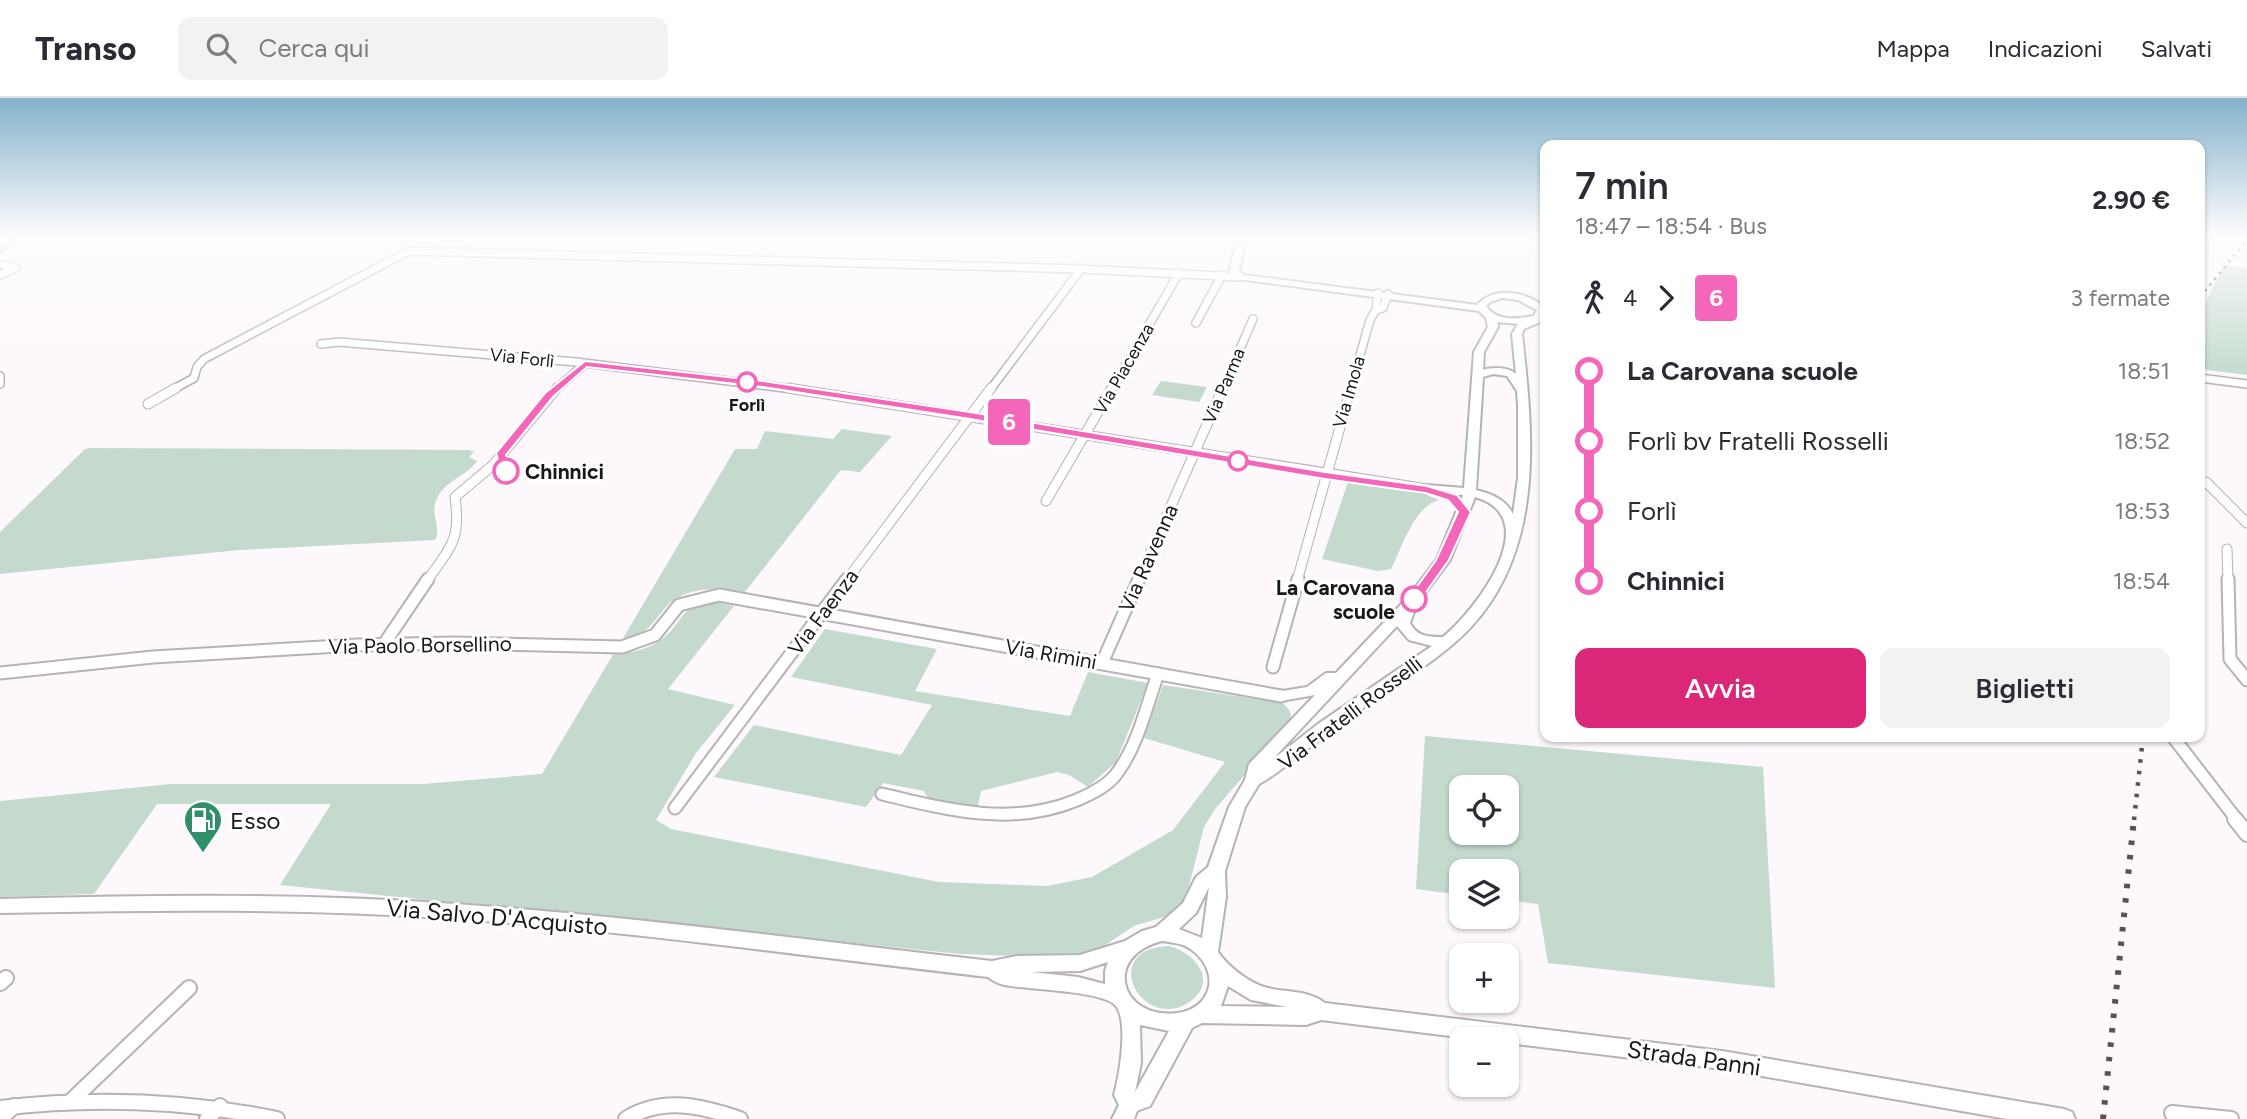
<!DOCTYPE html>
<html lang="it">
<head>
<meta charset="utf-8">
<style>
	body { margin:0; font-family:Figtree,sans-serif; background:#f2f2f3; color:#2b2b33; height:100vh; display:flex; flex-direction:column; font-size:26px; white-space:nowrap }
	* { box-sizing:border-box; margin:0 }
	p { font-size:23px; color:#7c7c81 }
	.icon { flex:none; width:38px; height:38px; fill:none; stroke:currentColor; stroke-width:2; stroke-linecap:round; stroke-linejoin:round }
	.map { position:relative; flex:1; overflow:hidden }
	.panel { position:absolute; left:1540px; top:42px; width:665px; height:602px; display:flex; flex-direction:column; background:#fff; border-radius:14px; box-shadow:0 2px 5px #0004 }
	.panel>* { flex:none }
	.badge { padding:0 14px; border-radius:5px; font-size:24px; line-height:46px }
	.tools { position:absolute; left:1449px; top:677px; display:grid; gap:14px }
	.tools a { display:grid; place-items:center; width:70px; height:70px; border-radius:14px; background:#fff; box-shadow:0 2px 5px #0004; font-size:35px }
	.map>.badge { position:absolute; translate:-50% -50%; box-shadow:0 0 0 4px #fff }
	.legs { display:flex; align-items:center; gap:10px; height:77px; padding:0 35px; font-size:23px }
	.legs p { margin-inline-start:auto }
	.head { display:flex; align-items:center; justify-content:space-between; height:119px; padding:0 35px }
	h1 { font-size:38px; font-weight:600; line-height:52px }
	.button { display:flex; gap:14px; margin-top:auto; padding:14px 35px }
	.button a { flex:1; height:80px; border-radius:14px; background:#db2777; color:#fff; font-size:28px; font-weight:600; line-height:80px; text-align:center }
	.button a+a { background:#f2f2f3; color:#2b2b33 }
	ul { padding:0 35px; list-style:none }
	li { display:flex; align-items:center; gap:24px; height:70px; font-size:26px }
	li i { display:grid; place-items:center; width:10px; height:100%; margin:0 9px; background:currentColor }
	li i::after { content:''; width:18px; height:18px; margin:-9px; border:5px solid; border-radius:50%; background:#fff }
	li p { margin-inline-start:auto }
	li:first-child i { background:linear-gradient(#0000 50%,currentColor 0) }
	li:last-child i { background:linear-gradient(currentColor 50%,#0000 0) }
	header { display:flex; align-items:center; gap:42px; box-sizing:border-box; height:98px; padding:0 35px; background:#fff; border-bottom:2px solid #e1e1e2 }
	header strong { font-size:33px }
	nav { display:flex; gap:38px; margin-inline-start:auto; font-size:24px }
	.search { width:490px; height:63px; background:#f2f2f3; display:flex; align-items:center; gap:18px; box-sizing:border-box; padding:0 24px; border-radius:14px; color:#7c7c81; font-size:26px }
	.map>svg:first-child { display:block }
	.green { fill:#c3dacd; fill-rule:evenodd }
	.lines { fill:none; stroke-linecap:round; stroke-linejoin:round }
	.stream { stroke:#8baf9c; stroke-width:2.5 }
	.minor-far3-casing { stroke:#b7b2b5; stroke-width:10 }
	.minor-far2-casing { stroke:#b7b2b5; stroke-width:11 }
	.minor-far1-casing { stroke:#b7b2b5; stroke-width:15 }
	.minor-casing { stroke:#b7b2b5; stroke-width:18 }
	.tertiary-casing { stroke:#b7b2b5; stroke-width:4 }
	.minor-far3 { stroke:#fff; stroke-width:7 }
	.minor-far2 { stroke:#fff; stroke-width:9 }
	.minor-far1 { stroke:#fff; stroke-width:11 }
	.minor { stroke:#fff; stroke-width:14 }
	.tertiary { fill:#fff; fill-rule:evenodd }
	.rail-far2 { stroke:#565355; stroke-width:2.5; stroke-dasharray:2.5 5; stroke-linecap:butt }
	.rail-far1 { stroke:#565355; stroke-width:4.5; stroke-dasharray:3.5 8; stroke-linecap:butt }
	.rail { stroke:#565355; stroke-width:6; stroke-dasharray:4.5 10; stroke-linecap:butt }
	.line-1 { fill:#f466ba; stroke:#fff; stroke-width:2 }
	.stop-1-dot { fill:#fff; stroke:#f466ba; stroke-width:3.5 }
	.labels { text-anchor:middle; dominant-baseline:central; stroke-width:6; stroke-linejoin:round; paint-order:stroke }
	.far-street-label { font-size:18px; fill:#191719; stroke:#fff }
	.far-stop-label { font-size:18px; font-weight:bold; fill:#191719; stroke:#fff }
	.stop-label { font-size:21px; font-weight:bold; fill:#191719; stroke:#fff; text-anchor:start }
	.street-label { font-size:21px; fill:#191719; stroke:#fff }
	.near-poi-label { font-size:24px; fill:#191719; stroke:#fff; text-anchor:start }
	.near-street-label { font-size:24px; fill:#191719; stroke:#fff }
</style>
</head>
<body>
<header>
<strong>Transo</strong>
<div class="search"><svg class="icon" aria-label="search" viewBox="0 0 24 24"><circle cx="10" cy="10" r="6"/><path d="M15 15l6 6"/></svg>Cerca qui</div>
<nav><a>Mappa</a><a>Indicazioni</a><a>Salvati</a></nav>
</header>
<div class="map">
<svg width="2247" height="1021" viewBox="0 0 2247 1021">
	<rect width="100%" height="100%" fill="#fdf8fb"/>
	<g class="green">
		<path d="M2225,167L2247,170V277L2200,271C2200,222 2199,210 2225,167Z"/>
		<polygon points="1161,283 1207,289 1199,304 1152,297"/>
		<path d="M842,331L892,338L860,374L841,372L745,494C718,490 685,487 665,510C651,526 645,540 622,542L735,351H757L765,333L833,341Z"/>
		<path d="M91,350L469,352L474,354L469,359L477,363C466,379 443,383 436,403C430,417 442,429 435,442L239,452L0,476V434L85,351Z"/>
		<path d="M1348,384L1424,396L1439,402C1414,408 1402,450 1391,471L1378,473L1322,461Z"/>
		<path d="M715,504L734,508L668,591L735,607L696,655L656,722L671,731L939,784L1047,788L1092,779L1173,732L1225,664L1144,640L1163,587L1282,605C1290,611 1293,616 1289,626L1215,711L1204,729L1187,796L1174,816L1134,828L1093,855L1075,860L961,856L280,787L331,706H157L94,796L0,799V703L171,686H423L542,676L614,555C631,555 648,552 662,541C683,526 681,503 715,504Z"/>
		<polygon points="825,531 937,551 915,593 1070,618 1088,574 1148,585 1116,664 1088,689 1069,677 1057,674 981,693 977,712 929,702 924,693 883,685 866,709 714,679 754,627 901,657 932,607 791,579"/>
		<path d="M1425,638L1763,669L1775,890L1548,865L1538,806L1507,802V774H1461V797L1416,791ZM1461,690H1507V735H1461Z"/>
		<path d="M1169,848C1193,854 1218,881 1192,902C1144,939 1095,851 1169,848Z"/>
	</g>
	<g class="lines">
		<polyline class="stream" points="0,154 19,139"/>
		<defs>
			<g id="minor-far3">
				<polyline points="0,166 16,170 0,177"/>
				<polyline points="1376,212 1383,210 1388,196"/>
				<polyline points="1196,225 1222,177"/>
				<polyline points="321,246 339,244 576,264 801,292"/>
				<polyline points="0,278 0,286"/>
				<polyline points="2200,280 2247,286"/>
				<polyline points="172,292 194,280 197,269 204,261 409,153 1081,171 1241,179"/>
				<polyline points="555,292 585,266"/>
				<polyline points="990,292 1081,171"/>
				<polyline points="1111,292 1179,175"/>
				<polyline points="1222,292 1253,221"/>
				<polyline points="1350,292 1370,222 1376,212 1378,195"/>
			</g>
			<g id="minor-far2">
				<polyline points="788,290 1427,391"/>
				<polyline points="148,306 176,290"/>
				<polyline points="2206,384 2247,425"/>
				<polyline points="1046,403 1112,290"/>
				<polyline points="2227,451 2228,483"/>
				<path d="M427,483C451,448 461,443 455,399L493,367L557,290"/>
				<polyline points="846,483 991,290"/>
				<polyline points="1138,483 1223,290"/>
				<polyline points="1297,483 1351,290"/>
			</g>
			<g id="minor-far1">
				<polyline points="2228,481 2230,561 2247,582"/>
				<polyline points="384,546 428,481"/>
				<polyline points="1102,565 1139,481"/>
				<polyline points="1273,569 1298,481"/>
				<polyline points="0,575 153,559 357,547 454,545 622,549 655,537 679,507 719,497 1281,598"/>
				<polyline points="2173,639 2237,722"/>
				<path d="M882,696C948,712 1012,729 1077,702C1091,696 1108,688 1117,675C1138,647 1146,609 1158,576"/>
				<polyline points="675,710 847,481"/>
			</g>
			<g id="minor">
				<polyline points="2235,721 2247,736"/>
				<polyline points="0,885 6,880"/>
				<polyline points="70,1004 189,890"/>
				<path d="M0,1010C94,999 184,1002 277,1021"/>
				<polyline points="2172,1015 2231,1021"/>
				<polyline points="0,1021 14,1008"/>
				<polyline points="207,1021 220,1008"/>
				<path d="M626,1021C662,998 702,1008 740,1021"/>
			</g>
			<path id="tertiary" d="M1238,139H1246L1239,173L1244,177L1477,207C1495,188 1527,193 1545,210V222L1524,231L1522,236C1533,335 1545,449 1471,529C1442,560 1404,581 1370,605C1348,620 1327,636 1306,652C1290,664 1276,677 1259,686L1245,709L1225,773L1226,799L1218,854C1228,868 1244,881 1261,888C1283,896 1305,890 1325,905L1722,953L2064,1011L2072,1014L2075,1021H2007L1722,971L1507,945V942H1482L1321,922L1306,927L1202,925L1192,930L1150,1008L1137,1013L1134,1021H1112L1119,1007L1114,997C1119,979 1130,920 1114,906C1101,895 1047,892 1029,890C1013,888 1000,889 988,879C810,859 633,833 456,821C304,810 152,812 0,815V801C152,797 304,795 455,806C635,818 813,843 992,863L1017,858L1080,857L1125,843L1142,833L1156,829L1183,805L1196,779L1208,769L1229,709L1245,682L1249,666L1315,597L1281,603L1276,602L1273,598L1276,594L1307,589L1326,575H1336L1409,498L1437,461L1463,397L1427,395L1421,391L1427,387L1464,390L1474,254L1488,229L1486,220L1479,213L1238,181L1229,174ZM1502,200L1518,202L1537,212L1534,218C1517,221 1497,224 1486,208L1490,204ZM1497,224L1518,226L1512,236L1516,276C1508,269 1493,269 1483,272L1484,254L1498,229ZM1493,276L1507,278L1517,293L1518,308V380L1513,416C1505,401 1492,396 1476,392L1483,279ZM1475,399C1547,420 1475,513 1443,539C1429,539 1417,539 1410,525L1417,506L1450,462ZM1397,528L1409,542L1432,548L1318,626L1272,662ZM1209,789L1202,840L1179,831L1196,815ZM1162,843C1169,844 1177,845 1183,847C1206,857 1219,884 1201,904C1194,911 1186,914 1177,915C1120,922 1102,858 1162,843ZM1108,864L1105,873V886L1078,879L1031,874L1080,873ZM1228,888L1251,902L1287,909L1221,908ZM1140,927L1169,933L1135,994L1141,965Z"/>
		</defs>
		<use href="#minor-far3" class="minor-far3-casing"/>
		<use href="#minor-far2" class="minor-far2-casing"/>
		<use href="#minor-far1" class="minor-far1-casing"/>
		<use href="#minor" class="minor-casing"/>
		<use href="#tertiary" class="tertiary-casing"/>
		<use href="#minor-far3" class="minor-far3"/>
		<use href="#minor-far2" class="minor-far2"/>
		<use href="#minor-far1" class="minor-far1"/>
		<use href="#minor" class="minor"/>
		<use href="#tertiary" class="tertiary"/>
		<polyline class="rail-far2" points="2200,199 2247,142"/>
		<polyline class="rail-far1" points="2134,722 2143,639"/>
		<polyline class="rail" points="2103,1021 2134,721"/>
	</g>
	<linearGradient id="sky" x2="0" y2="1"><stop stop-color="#83b2ca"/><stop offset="0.49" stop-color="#fefcfd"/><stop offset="1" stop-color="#fefcfd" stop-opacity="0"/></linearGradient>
	<rect width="2247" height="282" fill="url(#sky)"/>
	<polygon class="line-1" points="585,263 763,283 970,314 1325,374 1427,388 1457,397 1471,414 1449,462 1419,504 1414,505 1408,501 1436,462 1458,414 1448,402 1425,395 1325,381 970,321 763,289 587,269 553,299 506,357 512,373 502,375 496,355 545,295"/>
	<defs>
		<symbol id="fuel-pin" viewBox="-11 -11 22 30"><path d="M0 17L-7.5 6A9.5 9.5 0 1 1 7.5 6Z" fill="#308f68" stroke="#fff"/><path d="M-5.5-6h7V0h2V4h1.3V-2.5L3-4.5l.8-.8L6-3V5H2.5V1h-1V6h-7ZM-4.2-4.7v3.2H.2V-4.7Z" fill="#fff"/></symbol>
	</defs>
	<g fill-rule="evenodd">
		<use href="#fuel-pin" x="181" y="700" width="44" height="60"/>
	</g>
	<g class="stop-1-dot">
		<circle cx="747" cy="284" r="9"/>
		<circle cx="1238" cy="363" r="9"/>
		<circle cx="506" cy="373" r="12"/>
		<circle cx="1414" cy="501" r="12"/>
	</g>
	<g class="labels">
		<g class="far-street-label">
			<text transform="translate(522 260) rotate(6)">Via Forlì</text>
			<text transform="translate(1124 271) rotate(-60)">Via Piacenza</text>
			<text transform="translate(1224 288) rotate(-67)">Via Parma</text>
			<text transform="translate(1349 294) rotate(-74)">Via Imola</text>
		</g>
		<g class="far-stop-label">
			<text x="747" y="307">Forlì</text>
		</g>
		<g class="stop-label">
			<text x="525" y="373">Chinnici</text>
			<text x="1395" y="489" text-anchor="end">La Carovana<tspan x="1395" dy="24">scuole</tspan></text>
		</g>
		<g class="street-label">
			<text transform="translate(1148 460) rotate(-66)">Via Ravenna</text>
			<text transform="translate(823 514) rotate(-53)">Via Faenza</text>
			<text transform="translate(420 547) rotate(-1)">Via Paolo Borsellino</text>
			<text transform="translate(1051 556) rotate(10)">Via Rimini</text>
			<text transform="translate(1350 615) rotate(-37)">Via Fratelli Rosselli</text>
		</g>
		<g class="near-poi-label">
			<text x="230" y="722">Esso</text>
		</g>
		<g class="near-street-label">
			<text transform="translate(497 819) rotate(5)">Via Salvo D'Acquisto</text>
			<text transform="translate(1694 960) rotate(8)">Strada Panni</text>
		</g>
	</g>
</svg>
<div class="tools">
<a><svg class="icon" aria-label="locate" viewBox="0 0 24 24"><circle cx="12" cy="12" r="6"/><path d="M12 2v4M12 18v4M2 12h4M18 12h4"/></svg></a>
<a><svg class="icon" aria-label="layers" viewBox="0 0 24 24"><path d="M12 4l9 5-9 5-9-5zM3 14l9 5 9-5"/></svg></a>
<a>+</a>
<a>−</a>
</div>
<b class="badge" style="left:1009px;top:324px;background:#f466ba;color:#fff">6</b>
<section class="panel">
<div class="head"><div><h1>7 min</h1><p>18:47 – 18:54 · Bus</p></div><b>2.90 €</b></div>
<div class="legs"><svg class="icon" aria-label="walk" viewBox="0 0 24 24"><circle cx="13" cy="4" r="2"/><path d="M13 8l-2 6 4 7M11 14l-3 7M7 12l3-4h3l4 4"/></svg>4<svg class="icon" aria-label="forward" viewBox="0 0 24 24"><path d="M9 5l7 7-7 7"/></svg><b class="badge" style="background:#f466ba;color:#fff">6</b><p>3 fermate</p></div>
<ul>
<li><i style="color:#f466ba"></i><b>La Carovana scuole</b><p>18:51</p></li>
<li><i style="color:#f466ba"></i><span>Forlì bv Fratelli Rosselli</span><p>18:52</p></li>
<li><i style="color:#f466ba"></i><span>Forlì</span><p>18:53</p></li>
<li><i style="color:#f466ba"></i><b>Chinnici</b><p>18:54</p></li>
</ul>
<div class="button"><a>Avvia</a><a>Biglietti</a></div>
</section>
</div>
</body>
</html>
